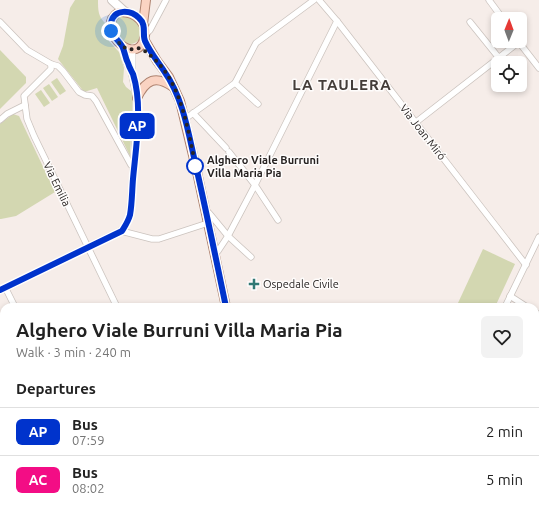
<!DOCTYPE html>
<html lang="en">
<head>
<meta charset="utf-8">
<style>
	body { margin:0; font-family:Ubuntu,sans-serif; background:#f2f2f2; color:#222; height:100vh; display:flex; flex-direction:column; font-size:15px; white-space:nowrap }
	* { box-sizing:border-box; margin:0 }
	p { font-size:13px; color:#767676 }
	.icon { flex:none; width:22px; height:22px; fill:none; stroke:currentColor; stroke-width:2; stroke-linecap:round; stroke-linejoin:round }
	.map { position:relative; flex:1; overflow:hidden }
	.side { position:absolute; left:0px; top:303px; width:539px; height:208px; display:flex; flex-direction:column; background:#fff; border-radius:12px 12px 0 0; box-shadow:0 2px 6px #0003 }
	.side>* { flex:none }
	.badge { padding:0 8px; border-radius:6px; font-size:14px; line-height:26px }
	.needle { width:26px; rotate:1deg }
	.tools { position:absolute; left:491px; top:12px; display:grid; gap:8px }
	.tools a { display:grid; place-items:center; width:36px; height:36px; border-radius:6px; background:#fff; box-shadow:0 2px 6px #0003; font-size:20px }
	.you { position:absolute; width:20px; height:20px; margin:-10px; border:3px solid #fff; border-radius:50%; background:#1a73e8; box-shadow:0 0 0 6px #1a73e833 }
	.map>.badge { position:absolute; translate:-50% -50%; box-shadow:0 0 0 2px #fff }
	h2 { padding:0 16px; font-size:15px; line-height:36px }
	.round { display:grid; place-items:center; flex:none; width:42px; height:42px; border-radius:6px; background:#f2f2f2 }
	.head { display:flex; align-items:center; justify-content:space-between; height:68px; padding:0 16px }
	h1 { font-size:19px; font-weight:600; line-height:30px }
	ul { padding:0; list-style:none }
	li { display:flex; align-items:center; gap:12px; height:48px; padding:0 16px; border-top:1px solid #e0e0e0 }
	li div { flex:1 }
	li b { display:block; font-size:15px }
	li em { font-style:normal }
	li .badge { min-width:44px; font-weight:700; text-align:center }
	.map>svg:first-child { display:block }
	.green { fill:#d3d7b1 }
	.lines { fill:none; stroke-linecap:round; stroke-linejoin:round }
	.minor-casing { stroke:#cbc3be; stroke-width:7 }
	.tertiary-casing { stroke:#cbc3be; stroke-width:8 }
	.secondary-casing { stroke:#cbc3be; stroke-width:10 }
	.primary-casing { stroke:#ae8370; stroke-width:10 }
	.minor { stroke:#fff; stroke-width:5.5 }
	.tertiary { stroke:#fff; stroke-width:7 }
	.secondary { stroke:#fff; stroke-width:8 }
	.primary { stroke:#fad3c2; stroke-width:8 }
	.line-casing { stroke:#fff; stroke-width:9 }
	.line { stroke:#03c; stroke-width:6 }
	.walk { stroke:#282423; stroke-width:4; stroke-dasharray:0 7.2 }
	.stop-dot { fill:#fff; stroke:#03c; stroke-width:2 }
	.poi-dot { fill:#317974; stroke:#fefcfb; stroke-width:1.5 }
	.labels { text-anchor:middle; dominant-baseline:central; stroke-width:3; stroke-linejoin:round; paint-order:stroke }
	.street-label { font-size:11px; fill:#282423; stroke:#fefcfb }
	.stop-label { font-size:11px; font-weight:bold; fill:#282423; stroke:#fefcfb; text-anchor:start }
	.poi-label { font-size:11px; fill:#282423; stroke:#fefcfb; text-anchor:start }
	.district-label { font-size:15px; font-weight:bold; letter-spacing:1px; fill:#443d39; stroke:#fefcfb }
</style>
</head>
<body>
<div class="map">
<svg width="539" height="511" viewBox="0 0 539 511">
	<rect width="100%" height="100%" fill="#f6ede9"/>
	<g class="green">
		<path d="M75,0H98C98,10 98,17 106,24L109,41L119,52L124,68L123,82L126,87L131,91L133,95L130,156L97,88L84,92L58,59L63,46L70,8Z"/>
		<path d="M122,15C135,16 143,28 139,40C125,53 111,30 115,21C117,18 120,16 122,15Z"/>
		<polygon points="0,50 26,77 26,83 0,109"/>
		<polygon points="57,78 66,91 60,95 51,82"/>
		<polygon points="49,84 58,97 52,101 43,88"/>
		<polygon points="41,90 50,103 44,107 35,94"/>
		<polygon points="13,114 19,116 55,192 16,216 1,219 0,219 0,124"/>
		<polygon points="483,249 515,264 495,307 467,307 458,303"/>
	</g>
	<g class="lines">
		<defs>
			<g id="minor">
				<polyline points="319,0 337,21 526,265"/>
				<polyline points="489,0 503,19"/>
				<polyline points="0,22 27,50 51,64 58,66 63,71 79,92 85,95 92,96 96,101 131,165 134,166"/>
				<polyline points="470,22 499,58"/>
				<polyline points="145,35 150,30 166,0"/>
				<polyline points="518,41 539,68"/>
				<polyline points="51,64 51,69 24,96 27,119 34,136 117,307"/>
				<polyline points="235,83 258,104"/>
				<polyline points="193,113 226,148"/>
				<polyline points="185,119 235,83 256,43 314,0"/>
				<polyline points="0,120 7,114 25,105"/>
				<polyline points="415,123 519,42"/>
				<polyline points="229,152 255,185 278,220"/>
				<polyline points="206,213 209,213 228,236 251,257"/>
				<polyline points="121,231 152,239 159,239 208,223"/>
				<polyline points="214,252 218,251 228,236 255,185 337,21"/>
				<polyline points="5,287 15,307"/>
				<polyline points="510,296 527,307"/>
				<polyline points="505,307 539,237"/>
				<polyline points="535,312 539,315"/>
				<polyline points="107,507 109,511"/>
				<polyline points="278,507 279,511"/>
				<polyline points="125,511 134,507"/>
				<polyline points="148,511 156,507"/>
			</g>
			<g id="tertiary">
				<polyline points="132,69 132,49"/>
				<polyline points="0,290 121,231 126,225 130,216 136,135 137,98 132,73 127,63 123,47"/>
				<polyline points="0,494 4,503"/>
				<polyline points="6,507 8,511"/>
			</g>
			<polyline id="secondary" points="112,0 125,12"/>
			<g id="primary">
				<path d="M119,12C135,11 151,24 143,42C132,66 94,26 119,12Z"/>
				<polyline points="143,24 146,0"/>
				<polyline points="144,39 157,61 169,77 180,101 197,172 226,307"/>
				<path d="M137,98C146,79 156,75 173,87"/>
				<polyline points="269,507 270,511"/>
			</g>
		</defs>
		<use href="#minor" class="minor-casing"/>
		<use href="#tertiary" class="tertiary-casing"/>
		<use href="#secondary" class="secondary-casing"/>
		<use href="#primary" class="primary-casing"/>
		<use href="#minor" class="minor"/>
		<use href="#tertiary" class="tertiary"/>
		<use href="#secondary" class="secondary"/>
		<use href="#primary" class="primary"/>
	</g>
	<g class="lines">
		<defs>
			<path id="line" d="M0,290L122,231C125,226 128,222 130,215C132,204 132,191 133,179C136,146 143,106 133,74C131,70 129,67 128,63C125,58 125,51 122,46C117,38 109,34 111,23C114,8 131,10 139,18C147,25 142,34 145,41C150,52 158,62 164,71C183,98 188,131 195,162C206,210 216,259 226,307"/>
		</defs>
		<use href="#line" class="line-casing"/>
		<use href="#line" class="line"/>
		<path class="walk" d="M111,31C117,42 125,53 138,48C143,50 148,52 151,56C183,83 188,133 197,172L195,166"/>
	</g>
	<circle class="stop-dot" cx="195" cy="166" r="8"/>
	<path class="poi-dot" d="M252 278h4v4h4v4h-4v4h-4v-4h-4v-4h4z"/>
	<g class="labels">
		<g class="street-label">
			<text transform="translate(423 132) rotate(52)">Via Joan Miró</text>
			<text transform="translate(57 184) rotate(64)">Via Emilia</text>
		</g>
		<g class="stop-label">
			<text x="207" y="160">Alghero Viale Burruni<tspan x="207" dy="13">Villa Maria Pia</tspan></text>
		</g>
		<g class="poi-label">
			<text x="263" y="284">Ospedale Civile</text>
		</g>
		<g class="district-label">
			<text x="342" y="84">LA TAULERA</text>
		</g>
	</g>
</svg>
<div class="tools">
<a><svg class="needle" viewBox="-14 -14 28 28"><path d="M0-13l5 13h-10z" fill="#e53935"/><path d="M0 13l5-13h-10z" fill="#767676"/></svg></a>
<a><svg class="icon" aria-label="locate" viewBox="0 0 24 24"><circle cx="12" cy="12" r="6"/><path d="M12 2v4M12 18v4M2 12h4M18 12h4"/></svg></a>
</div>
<div class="you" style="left:111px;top:31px"></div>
<b class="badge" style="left:137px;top:126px;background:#03c;color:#fff">AP</b>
<section class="side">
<div class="head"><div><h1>Alghero Viale Burruni Villa Maria Pia</h1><p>Walk · 3 min · 240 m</p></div><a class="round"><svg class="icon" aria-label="heart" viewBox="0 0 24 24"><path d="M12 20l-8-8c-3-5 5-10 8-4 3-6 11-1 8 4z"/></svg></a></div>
<h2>Departures</h2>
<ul>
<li><span class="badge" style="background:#03c;color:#fff">AP</span><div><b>Bus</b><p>07:59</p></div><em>2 min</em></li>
<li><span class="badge" style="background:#f30d85;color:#fff">AC</span><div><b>Bus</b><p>08:02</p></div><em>5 min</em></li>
</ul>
</section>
</div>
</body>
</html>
